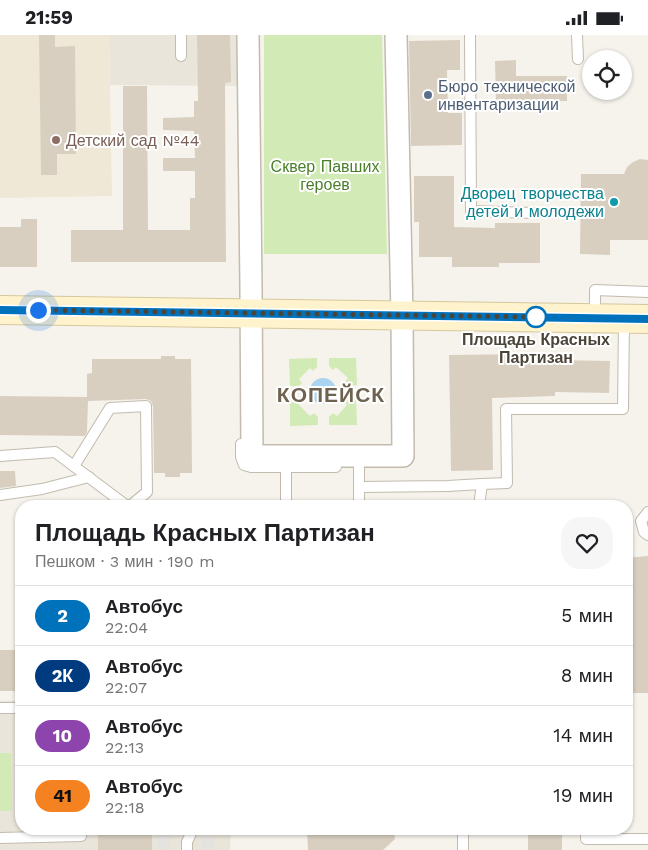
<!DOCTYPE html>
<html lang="ru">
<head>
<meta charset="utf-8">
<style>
	body { margin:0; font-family:"Work Sans",sans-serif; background:#f6f6f6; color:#202124; height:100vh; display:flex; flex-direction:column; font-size:19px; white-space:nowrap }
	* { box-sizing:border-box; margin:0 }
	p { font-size:16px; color:#757577 }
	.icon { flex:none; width:28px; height:28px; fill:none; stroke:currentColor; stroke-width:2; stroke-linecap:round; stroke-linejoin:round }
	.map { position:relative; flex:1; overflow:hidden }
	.drawer { position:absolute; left:15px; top:465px; width:618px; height:335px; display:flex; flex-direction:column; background:#fff; border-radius:20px; box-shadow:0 1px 4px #0004 }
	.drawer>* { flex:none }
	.badge { padding:0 10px; border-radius:16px; font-size:18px; line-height:32px }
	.tools { position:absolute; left:582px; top:15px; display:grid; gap:10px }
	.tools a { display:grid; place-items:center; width:50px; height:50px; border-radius:50%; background:#fff; box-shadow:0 1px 4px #0004; font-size:25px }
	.you { position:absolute; width:25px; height:25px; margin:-12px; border:4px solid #fff; border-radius:50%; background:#1a73e8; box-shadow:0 0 0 8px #1a73e833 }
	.map>.badge { position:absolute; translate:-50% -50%; box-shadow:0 0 0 2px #fff }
	.round { display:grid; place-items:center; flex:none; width:52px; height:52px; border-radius:20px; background:#f6f6f6 }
	.overview { display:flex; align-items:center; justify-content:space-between; height:85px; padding:0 20px }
	h1 { font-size:24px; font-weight:700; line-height:38px }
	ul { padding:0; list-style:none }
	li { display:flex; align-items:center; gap:15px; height:60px; padding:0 20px; border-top:1px solid #e0e0e0 }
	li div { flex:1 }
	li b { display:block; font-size:19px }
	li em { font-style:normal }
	li .badge { min-width:55px; font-weight:700; text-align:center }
	.status { display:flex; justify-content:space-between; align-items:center; height:35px; padding:0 25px; background:#fff; direction:ltr }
	.status svg { height:14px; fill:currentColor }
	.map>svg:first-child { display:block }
	.residential { fill:#eae5da }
	.education { fill:#efe8d6 }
	.green { fill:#d2eab5 }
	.parking { fill:#e5e3e0 }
	.water { fill:#a9d4f2 }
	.building { fill:#d8cfc1 }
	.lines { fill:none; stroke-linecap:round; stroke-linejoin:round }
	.lane-casing { stroke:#c2bbae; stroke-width:12 }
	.street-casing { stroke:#c2bbae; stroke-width:24 }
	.secondary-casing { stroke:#d6c79b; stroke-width:30 }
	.lane { stroke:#fff; stroke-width:10 }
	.street { stroke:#fff; stroke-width:21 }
	.secondary { stroke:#fff3cd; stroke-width:28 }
	.line-casing { stroke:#fff; stroke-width:11 }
	.line { stroke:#0072bc; stroke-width:8 }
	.walk { stroke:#4b4439; stroke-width:5; stroke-dasharray:0 9 }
	.service-dot { fill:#5c6f8a; stroke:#fff; stroke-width:2 }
	.education-dot { fill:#8d6e63; stroke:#fff; stroke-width:2 }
	.culture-dot { fill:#0f9aa8; stroke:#fff; stroke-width:2 }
	.stop-dot { fill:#fff; stroke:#0072bc; stroke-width:2.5 }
	.labels { text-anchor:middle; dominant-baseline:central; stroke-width:4; stroke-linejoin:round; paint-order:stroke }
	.service-label { font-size:16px; fill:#4e5e75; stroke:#fff; text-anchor:start }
	.education-label { font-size:16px; fill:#785e54; stroke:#fff; text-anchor:start }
	.park-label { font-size:16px; fill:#4a7f2a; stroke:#fff }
	.culture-label { font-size:16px; fill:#0d838f; stroke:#fff; text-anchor:end }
	.stop-label { font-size:16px; font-weight:bold; fill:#4b4439; stroke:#fff }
	.district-label { font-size:21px; font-weight:bold; letter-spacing:1px; fill:#6e6250; stroke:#fff }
</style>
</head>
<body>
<div class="status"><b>21:59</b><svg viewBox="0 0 49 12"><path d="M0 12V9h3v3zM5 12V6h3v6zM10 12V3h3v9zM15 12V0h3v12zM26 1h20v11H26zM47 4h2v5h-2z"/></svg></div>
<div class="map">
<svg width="648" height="815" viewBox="0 0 648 815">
	<rect width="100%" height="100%" fill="#f6f3ec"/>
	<g class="residential">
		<polygon points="109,0 239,0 240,51 110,50"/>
		<polygon points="21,665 21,794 231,794 230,815 0,815 0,666"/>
	</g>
	<g class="education">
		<polygon points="0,0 109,0 112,161 0,163"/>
		<polygon points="447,469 614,470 614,471 447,471"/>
	</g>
	<g class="green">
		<polygon points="264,0 382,0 387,219 264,219"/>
		<polygon points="317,323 317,332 313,336 310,333 299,344 302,348 299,351 290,351 289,324"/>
		<polygon points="329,323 356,323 357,350 349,351 345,347 348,343 336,332 333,335 329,331"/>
		<polygon points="348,362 356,363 357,390 329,390 329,382 333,378 337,381 347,370 344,366"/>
		<polygon points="290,363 298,363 302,366 299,370 310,381 314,378 318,382 318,390 290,391"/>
		<polygon points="0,718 11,718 12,776 0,776"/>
	</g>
	<g class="parking">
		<rect x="157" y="797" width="13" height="18"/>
		<rect x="201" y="801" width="13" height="14"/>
	</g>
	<circle class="water" cx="323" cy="356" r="13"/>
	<g class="building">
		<polygon points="39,0 55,0 55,12 75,11 76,119 57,119 57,140 41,140"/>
		<polygon points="197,0 230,0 231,47 225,48 226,227 71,227 71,195 123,195 123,51 147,51 148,195 190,195 190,163 195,163 195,136 163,136 163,123 195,123 194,96 163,95 163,83 194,82 194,66 198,66"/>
		<polygon points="460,5 460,35 447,35 448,78 462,78 462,110 411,111 409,6"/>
		<polygon points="516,25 516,41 567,41 567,66 496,67 495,26"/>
		<polygon points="640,124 648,125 648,205 610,205 610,220 580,219 581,139 624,139 627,132 633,127"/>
		<polygon points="414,141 454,141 454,192 495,193 495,188 540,188 540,228 499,228 499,232 452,232 452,222 419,222 419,187 414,187"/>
		<polygon points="21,184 37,184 37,232 0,232 0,192 21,192"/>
		<polygon points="528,319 555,320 555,325 610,326 609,358 555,357 555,361 492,363 493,435 451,436 449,320"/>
		<polygon points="161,321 175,321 175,324 191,324 192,438 180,438 180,442 165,442 165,438 154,438 153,371 151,366 146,364 88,366 87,397 85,401 0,400 0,361 87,362 87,339 92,338 92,324 161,324"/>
		<polygon points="0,436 15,436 16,451 0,453"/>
		<polygon points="648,521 648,658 633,658 632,613 626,614 626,523"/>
		<rect x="0" y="615" width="21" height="41"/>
		<rect x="98" y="794" width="54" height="21"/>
		<polygon points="307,794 394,794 395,804 383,815 308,815"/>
		<rect x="528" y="794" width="34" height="21"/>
	</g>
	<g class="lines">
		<defs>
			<g id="lane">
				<polyline points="181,0 181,21"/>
				<polyline points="470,0 471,176 535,178"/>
				<polyline points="577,0 578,24"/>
				<polyline points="595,282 595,255 648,257"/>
				<polyline points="241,409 241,422 244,430 251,432 336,432"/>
				<polyline points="0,421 55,417 127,471"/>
				<polyline points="74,431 110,373 146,371 147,457 130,471"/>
				<polyline points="359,431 359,452 448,451 482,449"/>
				<polyline points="359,452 359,471"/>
				<polyline points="0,460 42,454 89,442"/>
				<polyline points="286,471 286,432"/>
				<polyline points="479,471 482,449 507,448 506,374 623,374 624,284"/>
				<polyline points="648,477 641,486 644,497 648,500"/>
				<polyline points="0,673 21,673"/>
				<polyline points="463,794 463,815"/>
				<polyline points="586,794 586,804 648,804"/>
				<polyline points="0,803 81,801 81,794"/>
				<polyline points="187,815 187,807 193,794"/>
			</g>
			<polyline id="street" points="248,0 251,253 252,421 403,421 402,281 396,0"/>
			<polyline id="secondary" points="0,275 648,284"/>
		</defs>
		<use href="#lane" class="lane-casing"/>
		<use href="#street" class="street-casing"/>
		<use href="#secondary" class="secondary-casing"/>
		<use href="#lane" class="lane"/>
		<use href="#street" class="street"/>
		<use href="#secondary" class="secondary"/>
	</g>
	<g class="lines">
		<defs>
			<polyline id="line" points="0,275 648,284"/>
		</defs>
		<use href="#line" class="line-casing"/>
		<use href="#line" class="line"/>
		<polyline class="walk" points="38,275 536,282"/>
	</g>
	<circle class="service-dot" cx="428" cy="60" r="5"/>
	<circle class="education-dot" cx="56" cy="105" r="5"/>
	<circle class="culture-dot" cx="614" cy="167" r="5"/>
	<circle class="stop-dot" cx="536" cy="282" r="10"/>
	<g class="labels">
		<g class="service-label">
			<text x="438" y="51">Бюро технической<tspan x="438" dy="18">инвентаризации</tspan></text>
		</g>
		<g class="education-label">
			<text x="66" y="105">Детский сад №44</text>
		</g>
		<g class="park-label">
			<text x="325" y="131">Сквер Павших<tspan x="325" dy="18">героев</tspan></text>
		</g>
		<g class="culture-label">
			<text x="604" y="158">Дворец творчества<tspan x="604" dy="18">детей и молодежи</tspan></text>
		</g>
		<g class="stop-label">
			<text x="536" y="304">Площадь Красных<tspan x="536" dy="18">Партизан</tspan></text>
		</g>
		<g class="district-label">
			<text x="331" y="359">КОПЕЙСК</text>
		</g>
	</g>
</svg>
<div class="tools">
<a><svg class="icon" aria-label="locate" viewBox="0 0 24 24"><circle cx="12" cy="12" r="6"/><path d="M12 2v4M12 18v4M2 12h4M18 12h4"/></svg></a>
</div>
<div class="you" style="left:38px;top:275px"></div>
<section class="drawer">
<div class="overview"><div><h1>Площадь Красных Партизан</h1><p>Пешком · 3 мин · 190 m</p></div><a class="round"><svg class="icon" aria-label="heart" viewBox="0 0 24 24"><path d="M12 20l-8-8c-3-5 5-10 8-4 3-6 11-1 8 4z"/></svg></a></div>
<ul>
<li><span class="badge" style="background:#0072bc;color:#fff">2</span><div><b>Автобус</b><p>22:04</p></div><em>5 мин</em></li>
<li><span class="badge" style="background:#003b80;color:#fff">2К</span><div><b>Автобус</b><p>22:07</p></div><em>8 мин</em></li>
<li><span class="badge" style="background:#8e44ad;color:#fff">10</span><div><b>Автобус</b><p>22:13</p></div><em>14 мин</em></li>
<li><span class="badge" style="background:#f58220;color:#111">41</span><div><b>Автобус</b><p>22:18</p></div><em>19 мин</em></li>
</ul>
</section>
</div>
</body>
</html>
